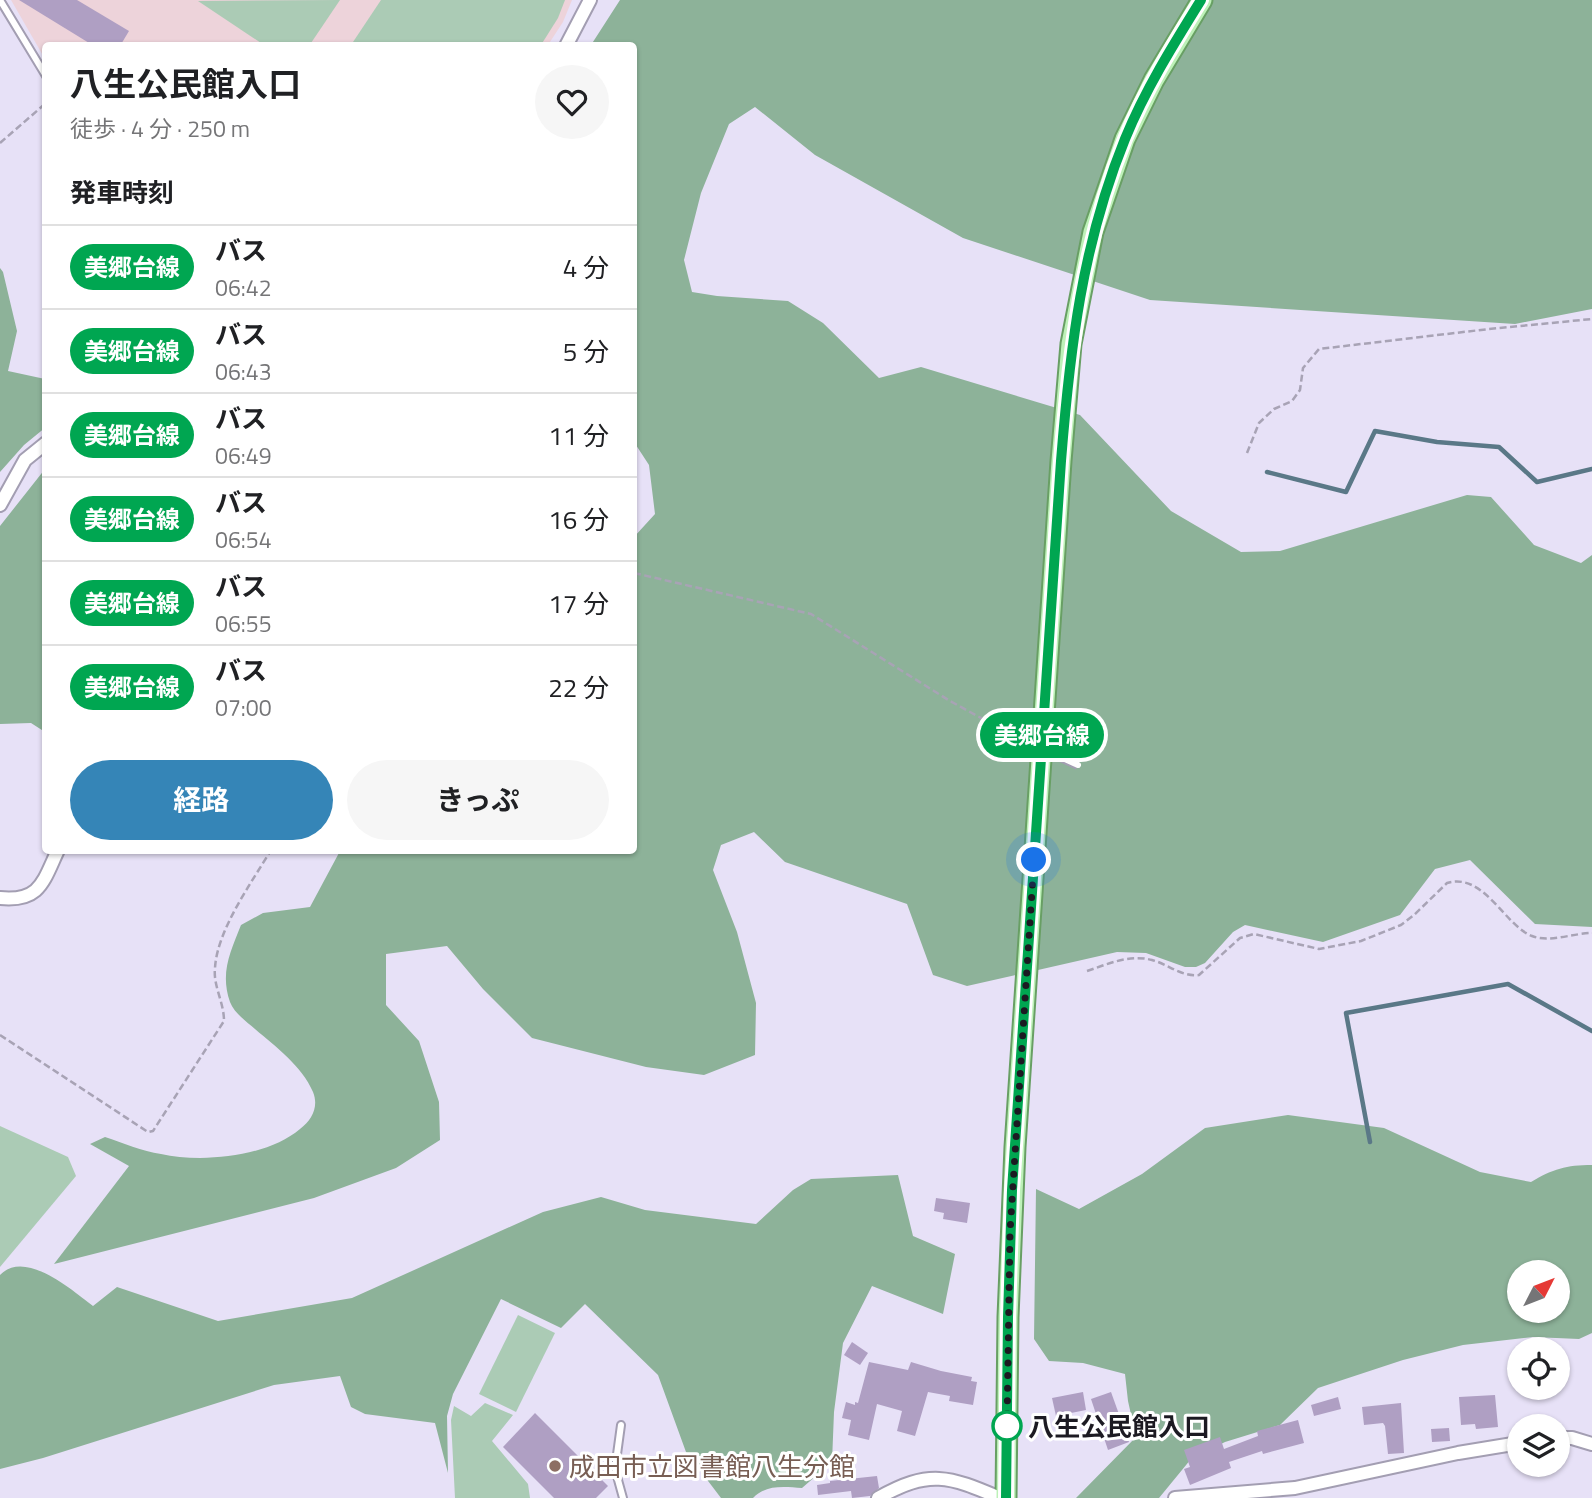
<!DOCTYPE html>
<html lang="ja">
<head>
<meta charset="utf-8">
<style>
	body { margin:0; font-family:"Titillium Web","Noto Sans JP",sans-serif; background:#f6f6f6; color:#202124; height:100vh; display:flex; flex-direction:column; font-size:26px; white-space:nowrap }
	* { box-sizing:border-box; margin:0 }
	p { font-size:23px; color:#757577 }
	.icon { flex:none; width:38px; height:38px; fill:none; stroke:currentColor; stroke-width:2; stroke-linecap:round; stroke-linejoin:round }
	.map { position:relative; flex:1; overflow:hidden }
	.details { position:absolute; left:42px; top:42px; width:595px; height:812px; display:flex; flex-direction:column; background:#fff; border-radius:7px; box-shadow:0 2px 5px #0004 }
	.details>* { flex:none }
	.badge { padding:0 14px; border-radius:23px; font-size:24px; line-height:46px }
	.needle { width:46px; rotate:48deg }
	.controls { position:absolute; left:1507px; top:1260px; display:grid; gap:14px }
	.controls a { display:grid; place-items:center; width:63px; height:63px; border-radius:50%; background:#fff; box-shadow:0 2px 5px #0004; font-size:35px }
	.you { position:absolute; width:35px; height:35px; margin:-18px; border:5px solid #fff; border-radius:50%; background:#1a73e8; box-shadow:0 0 0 10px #1a73e833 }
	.map>.badge { position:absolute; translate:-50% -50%; box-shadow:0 0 0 4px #fff }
	h2 { padding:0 28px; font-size:26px; line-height:63px }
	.round { display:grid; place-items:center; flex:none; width:74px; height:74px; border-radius:37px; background:#f6f6f6 }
	.head { display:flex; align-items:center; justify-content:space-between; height:119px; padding:0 28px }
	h1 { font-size:33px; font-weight:700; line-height:52px }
	.primary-button { display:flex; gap:14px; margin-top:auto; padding:14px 28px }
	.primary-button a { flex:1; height:80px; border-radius:42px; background:#3585b7; color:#fff; font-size:28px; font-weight:700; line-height:80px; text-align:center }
	.primary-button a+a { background:#f6f6f6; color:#202124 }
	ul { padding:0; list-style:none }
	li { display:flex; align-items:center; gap:21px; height:84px; padding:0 28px; border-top:2px solid #e0e0e0 }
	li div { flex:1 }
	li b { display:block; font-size:26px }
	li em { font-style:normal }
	li .badge { min-width:77px; font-weight:700; text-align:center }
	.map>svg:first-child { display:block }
	.education { fill:#edd3da }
	.green { fill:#abcbb5 }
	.forest { fill:#8db299; fill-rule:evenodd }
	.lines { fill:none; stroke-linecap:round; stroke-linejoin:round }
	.stream { stroke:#5a7887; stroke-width:4.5 }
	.building { fill:#af9fc3 }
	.lane-casing { stroke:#a39eb2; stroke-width:10 }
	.street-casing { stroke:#a39eb2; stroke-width:16 }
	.primary-casing { stroke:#689f64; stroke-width:23 }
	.path { stroke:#a8a3b5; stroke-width:2.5; stroke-dasharray:7 3.5; stroke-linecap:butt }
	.lane { stroke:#fff; stroke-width:6 }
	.street { stroke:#fff; stroke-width:12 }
	.primary { stroke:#bdf1b8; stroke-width:19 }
	.lane-bridge-casing { stroke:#a39eb2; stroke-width:10; stroke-linecap:butt }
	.lane-bridge { stroke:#fff; stroke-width:6 }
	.line-casing { stroke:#fff; stroke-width:16 }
	.line { stroke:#00a651; stroke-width:10 }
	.walk { stroke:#1c1a22; stroke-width:7; stroke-dasharray:0 12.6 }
	.stop-dot { fill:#fff; stroke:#00a651; stroke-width:3.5 }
	.education-dot { fill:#8d6e63; stroke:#fff; stroke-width:2.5 }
	.labels { text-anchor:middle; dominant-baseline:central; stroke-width:6; stroke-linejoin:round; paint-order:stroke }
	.stop-label { font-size:26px; font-weight:bold; fill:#1c1a22; stroke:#fff; text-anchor:start }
	.education-label { font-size:26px; fill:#785e54; stroke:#fff; text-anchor:start }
</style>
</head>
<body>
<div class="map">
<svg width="1592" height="1498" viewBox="0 0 1592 1498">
	<rect width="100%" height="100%" fill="#e7e1f7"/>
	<polygon class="education" points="11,0 572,0 563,22 548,45 46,46 45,59"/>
	<g class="green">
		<polygon points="340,0 309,46 264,45 198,1"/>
		<polygon points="381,0 565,0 558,18 541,45 351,45"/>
		<polygon points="0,1126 68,1157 76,1176 0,1267"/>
		<polygon points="518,1315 555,1333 516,1412 479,1394"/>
		<polygon points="485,1403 513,1415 492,1441 528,1484 530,1498 455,1498 451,1420 454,1406 471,1416"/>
	</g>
	<g class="forest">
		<path d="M620,0H1592V309L1515,324L1150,300L963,238L815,155L755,107L729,124L701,193L684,260L692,292L717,296L788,301L823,323L879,378L921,367L1080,415L1171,511L1241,552L1280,551L1467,495L1491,497L1534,545L1581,563L1592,555V927L1535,924L1470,860L1435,869L1400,915L1323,942L1245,925L1233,932L1205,963L1196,967H1185L1146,953L1117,952L967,986L933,975L907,904L785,862L754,832L721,845L713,870L737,932L756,1003L755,1055L704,1075L646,1067L532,1038L483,989L447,946L386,954V1005L419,1041L439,1102L440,1140L396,1168L314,1198L54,1264L129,1166L90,1144L105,1137C123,1143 142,1151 161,1154C202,1163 267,1157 300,1129C312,1120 319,1107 313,1092C302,1066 276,1047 255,1029C247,1022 234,1013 230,1002C220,973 230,953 241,925L263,913L310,907L340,851L634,850V537L655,514L649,465L634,442V46L591,45Z"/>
		<polygon points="0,268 3,272 17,331 8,371 45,379 46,427 24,445 0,472"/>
		<polygon points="45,469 45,732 31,723 0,724 0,526"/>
		<path d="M1288,1115L1384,1128L1480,1172L1531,1182C1553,1169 1566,1165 1592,1165V1333L1579,1339L1533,1337L1463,1345L1403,1360L1318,1388L1280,1425L1225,1442L1191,1459L1159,1498H1076L1136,1437L1128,1401L1125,1374L1083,1363L1049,1361L1034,1339L1036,1189L1079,1209L1142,1174L1205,1128ZM1519,1272H1558V1311H1519Z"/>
		<path d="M898,1175L913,1236L955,1254L943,1314L872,1286L843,1343L834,1412L832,1462L802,1488C785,1487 766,1484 753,1498H721L686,1452L658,1375L585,1304L561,1328L501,1299L453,1394L447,1416L448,1473L435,1423L365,1414L351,1407L340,1376L274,1385L43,1458L0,1469V1275C25,1249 72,1290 93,1306L117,1287L218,1321L352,1298L543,1212L601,1197L645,1210L756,1224L793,1190L811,1179Z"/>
	</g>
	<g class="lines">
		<g class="stream">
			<polyline points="1267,472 1346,492 1375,431 1437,442 1499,447 1537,482 1592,469"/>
			<polyline points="1370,1142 1346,1013 1508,984 1592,1031"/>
		</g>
	</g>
	<g class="building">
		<polygon points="19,0 77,0 129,31 120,46 94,46"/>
		<polygon points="936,1198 970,1203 967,1223 943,1219 944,1213 934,1211"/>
		<polygon points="852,1342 868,1353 860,1365 844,1355"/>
		<polygon points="869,1362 908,1370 911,1362 941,1371 972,1377 971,1381 977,1382 973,1405 949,1401 950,1396 928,1392 915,1436 897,1431 902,1411 877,1404 869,1440 848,1435 851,1420 842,1418 846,1402 855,1405 855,1402 858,1403"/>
		<polygon points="1083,1392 1086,1410 1056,1416 1052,1398"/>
		<polygon points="1111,1392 1129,1442 1108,1450 1091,1399"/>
		<polygon points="1495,1395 1498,1427 1476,1429 1475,1424 1461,1425 1459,1397"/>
		<polygon points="1338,1397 1341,1409 1314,1416 1311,1405"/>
		<polygon points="1401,1403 1404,1453 1388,1454 1385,1426 1383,1423 1364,1425 1362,1407"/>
		<polygon points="535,1413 608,1486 596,1498 554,1498 503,1447"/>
		<polygon points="1298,1420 1304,1443 1263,1454 1262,1451 1229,1462 1231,1468 1190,1485 1184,1469 1190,1467 1184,1450 1220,1437 1224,1449 1258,1436 1257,1431"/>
		<polygon points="1449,1428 1450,1441 1432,1442 1431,1429"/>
		<polygon points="877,1476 879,1488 870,1496 852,1498 851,1491 818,1495 817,1485 830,1483 830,1481"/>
	</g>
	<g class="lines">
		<defs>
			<g id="lane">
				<polyline points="0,0 46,76"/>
				<polyline points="621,1425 615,1469 623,1498"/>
			</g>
			<g id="street">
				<polyline points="566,46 590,0"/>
				<polyline points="0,505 25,460 46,443"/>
				<path d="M0,898C40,902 43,882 58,850"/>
				<polyline points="1558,1438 1572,1438 1592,1444"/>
				<path d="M878,1498C929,1469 949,1476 1000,1498"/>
				<polyline points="1175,1498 1295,1488 1458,1453 1519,1443"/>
			</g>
			<polyline id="primary" points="1006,1498 1008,1317 1015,1147 1061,461 1071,344 1093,232 1125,139 1154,80 1202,0"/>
		</defs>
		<use href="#lane" class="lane-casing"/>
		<use href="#street" class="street-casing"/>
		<use href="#primary" class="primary-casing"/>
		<g class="path">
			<polyline points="0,143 46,103"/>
			<polyline points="1247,453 1259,423 1274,409 1292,401 1300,390 1303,368 1319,349 1489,329 1592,319"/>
			<polyline points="634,573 811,614 950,701 1003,730"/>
			<path d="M1087,971C1108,964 1129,954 1152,960C1168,964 1181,977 1199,975L1240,938L1254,934L1319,949L1361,941L1401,925L1414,915L1447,883C1484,872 1504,925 1532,936C1549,943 1574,933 1592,933"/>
			<path d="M0,1035L148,1132L153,1131L224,1021C224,1002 213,986 215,968C217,930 252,882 271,850"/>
		</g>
		<use href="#lane" class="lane"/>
		<use href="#street" class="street"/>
		<use href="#primary" class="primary"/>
		<defs>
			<polyline id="lane-bridge" points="1012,735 1078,765"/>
		</defs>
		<use href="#lane-bridge" class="lane-bridge-casing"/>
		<use href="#lane-bridge" class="lane-bridge"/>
	</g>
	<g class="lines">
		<defs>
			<path id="line" d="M1006,1498L1008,1317L1012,1190L1061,461C1070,348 1082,245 1125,139C1145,90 1173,45 1201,0"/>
		</defs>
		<use href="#line" class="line-casing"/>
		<use href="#line" class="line"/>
		<polyline class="walk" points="1007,1426 1010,1232 1034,860"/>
	</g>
	<circle class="stop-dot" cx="1007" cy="1426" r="14"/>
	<circle class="education-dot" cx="555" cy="1466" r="7"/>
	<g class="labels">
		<g class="stop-label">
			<text x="1028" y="1426">八生公民館入口</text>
		</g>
		<g class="education-label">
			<text x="569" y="1466">成田市立図書館八生分館</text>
		</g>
	</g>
</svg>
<div class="controls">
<a><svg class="needle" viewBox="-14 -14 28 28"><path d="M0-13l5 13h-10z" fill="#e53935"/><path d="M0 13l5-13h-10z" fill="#757577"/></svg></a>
<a><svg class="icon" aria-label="locate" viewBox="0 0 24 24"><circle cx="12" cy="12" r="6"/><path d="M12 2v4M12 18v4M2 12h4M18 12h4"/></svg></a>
<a><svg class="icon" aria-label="layers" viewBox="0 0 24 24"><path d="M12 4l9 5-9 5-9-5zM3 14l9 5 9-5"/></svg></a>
</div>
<div class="you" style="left:1034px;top:860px"></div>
<b class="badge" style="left:1042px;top:735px;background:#00a651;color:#fff">美郷台線</b>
<section class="details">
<div class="head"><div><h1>八生公民館入口</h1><p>徒歩 · 4 分 · 250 m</p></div><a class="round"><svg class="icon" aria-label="heart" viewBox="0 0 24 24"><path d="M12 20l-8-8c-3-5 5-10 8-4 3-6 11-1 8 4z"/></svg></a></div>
<h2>発車時刻</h2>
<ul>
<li><span class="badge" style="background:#00a651;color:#fff">美郷台線</span><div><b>バス</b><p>06:42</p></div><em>4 分</em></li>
<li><span class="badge" style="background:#00a651;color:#fff">美郷台線</span><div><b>バス</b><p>06:43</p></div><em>5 分</em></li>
<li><span class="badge" style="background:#00a651;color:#fff">美郷台線</span><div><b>バス</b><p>06:49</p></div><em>11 分</em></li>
<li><span class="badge" style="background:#00a651;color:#fff">美郷台線</span><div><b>バス</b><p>06:54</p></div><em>16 分</em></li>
<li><span class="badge" style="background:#00a651;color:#fff">美郷台線</span><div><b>バス</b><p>06:55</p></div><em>17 分</em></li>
<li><span class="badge" style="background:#00a651;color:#fff">美郷台線</span><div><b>バス</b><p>07:00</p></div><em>22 分</em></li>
</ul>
<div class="primary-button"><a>経路</a><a>きっぷ</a></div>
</section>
</div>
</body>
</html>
